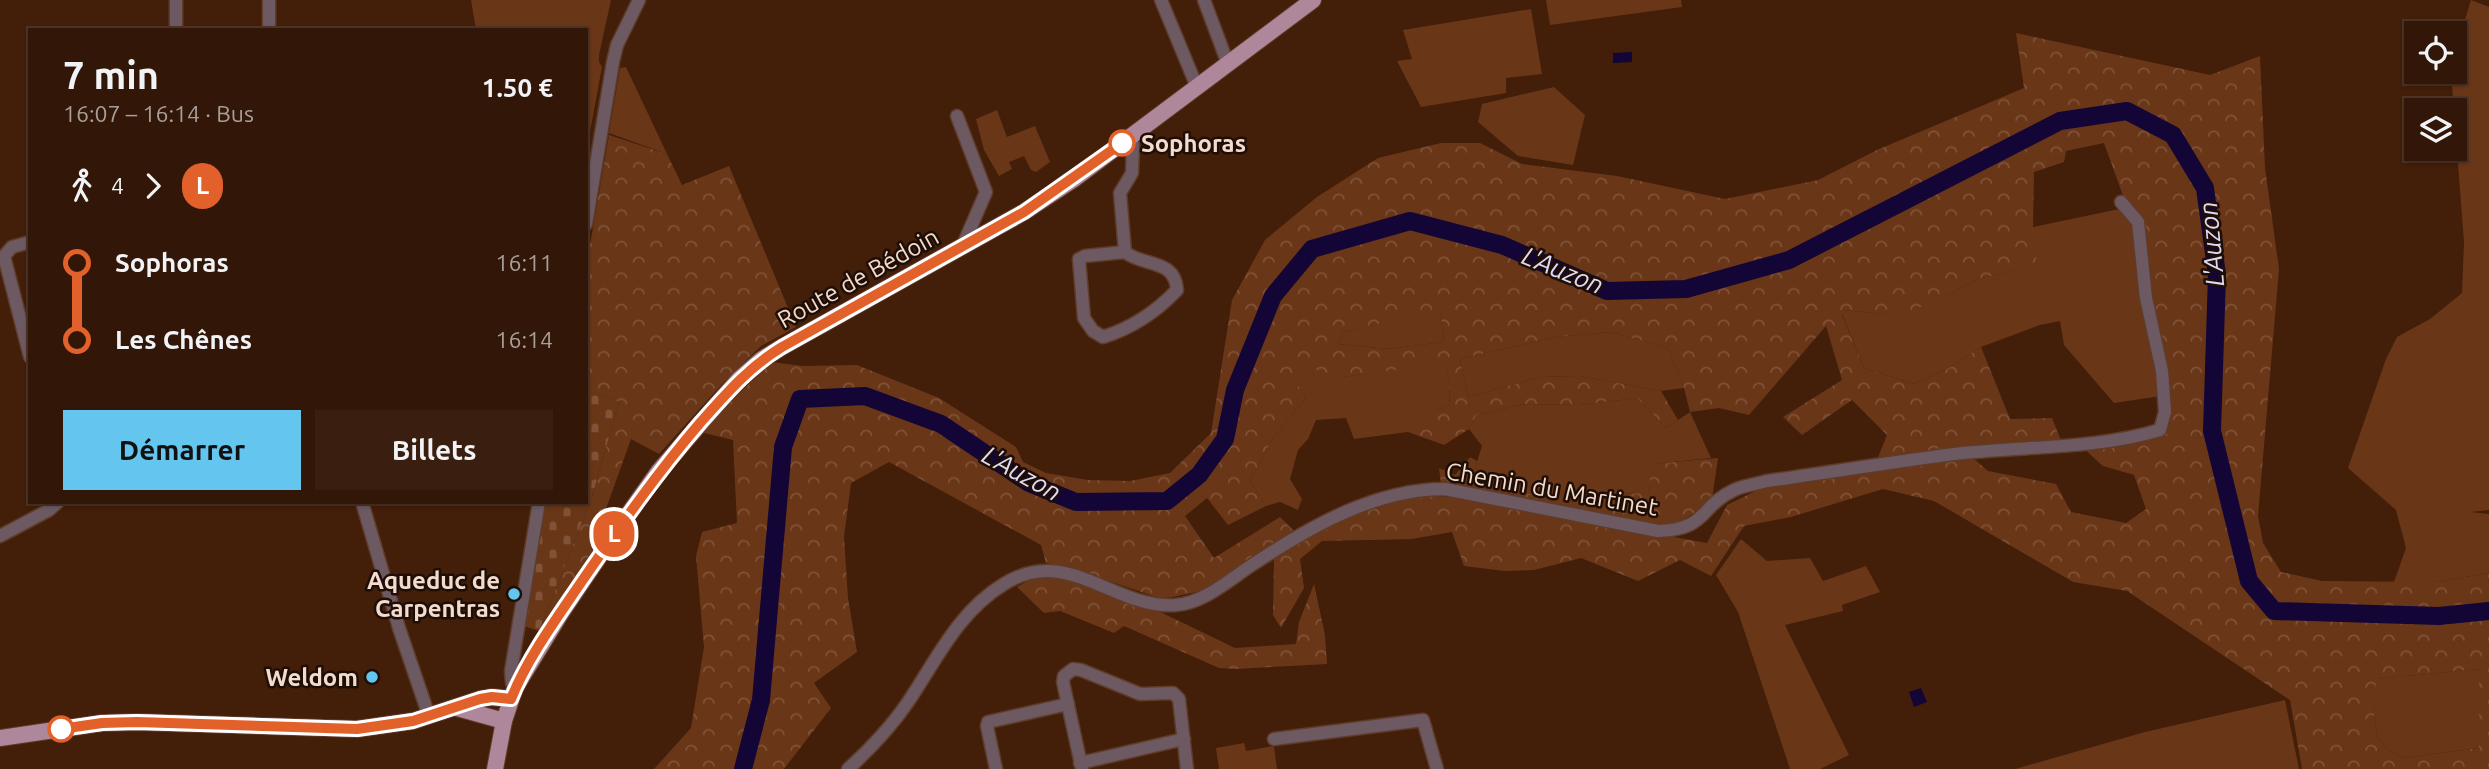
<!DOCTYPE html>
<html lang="fr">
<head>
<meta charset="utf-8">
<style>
	body { margin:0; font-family:Ubuntu,sans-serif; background:#3a1f11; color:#f1f3f6; height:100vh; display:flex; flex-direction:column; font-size:26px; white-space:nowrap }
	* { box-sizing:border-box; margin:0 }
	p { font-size:23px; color:#a89f9b }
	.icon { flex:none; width:38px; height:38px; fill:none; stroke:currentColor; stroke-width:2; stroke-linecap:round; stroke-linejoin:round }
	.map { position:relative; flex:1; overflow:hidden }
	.details { position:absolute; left:28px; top:28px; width:560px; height:476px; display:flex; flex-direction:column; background:#321607; border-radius:0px; box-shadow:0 2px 5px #0004,0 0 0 2px #4d3528 }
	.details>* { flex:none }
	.badge { padding:0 14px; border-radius:23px; font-size:24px; line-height:46px }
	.buttons { position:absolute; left:2404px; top:21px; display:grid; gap:14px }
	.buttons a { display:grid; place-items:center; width:63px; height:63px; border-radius:0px; background:#321607; box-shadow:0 2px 5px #0004,0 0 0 2px #4d3528; font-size:35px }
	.map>.badge { position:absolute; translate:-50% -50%; box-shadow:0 0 0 4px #fff }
	.legs { display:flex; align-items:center; gap:10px; height:77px; padding:0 35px; font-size:23px }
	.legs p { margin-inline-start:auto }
	.overview { display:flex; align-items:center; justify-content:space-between; height:119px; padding:0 35px }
	h1 { font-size:38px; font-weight:700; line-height:52px }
	.primary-button { display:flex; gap:14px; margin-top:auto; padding:14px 35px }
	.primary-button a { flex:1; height:80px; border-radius:0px; background:#64c5ee; color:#111; font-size:28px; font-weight:700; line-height:80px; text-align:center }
	.primary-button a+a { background:#3a1f11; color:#f1f3f6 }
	ul { padding:0 35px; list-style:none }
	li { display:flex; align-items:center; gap:24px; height:77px; font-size:26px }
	li i { display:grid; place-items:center; width:10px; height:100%; margin:0 9px; background:currentColor }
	li i::after { content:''; width:18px; height:18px; margin:-9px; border:5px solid; border-radius:50%; background:#321607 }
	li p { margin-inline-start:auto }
	li:first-child i { background:linear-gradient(#0000 50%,currentColor 0) }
	li:last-child i { background:linear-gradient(currentColor 50%,#0000 0) }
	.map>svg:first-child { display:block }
	.green { fill:#6a3618 }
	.forest { fill:url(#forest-crowns); fill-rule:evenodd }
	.cemetery { fill:url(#cemetery-stones) }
	.water { fill:#130536 }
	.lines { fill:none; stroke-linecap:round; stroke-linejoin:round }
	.river { stroke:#130536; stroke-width:18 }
	.minor-casing { stroke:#5f3c29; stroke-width:15 }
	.major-casing { stroke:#5f3c29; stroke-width:18 }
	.minor { stroke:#6c5962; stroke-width:12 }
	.major { stroke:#ae879a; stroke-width:16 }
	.line-1-casing { stroke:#fff; stroke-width:16 }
	.line-1 { stroke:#e2612b; stroke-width:10 }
	.stop-1-dot { fill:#fff; stroke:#e2612b; stroke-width:3.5 }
	.poi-dot { fill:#64c5ee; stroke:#1e0e06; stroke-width:2.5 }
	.labels { text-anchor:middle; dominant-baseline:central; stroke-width:5; stroke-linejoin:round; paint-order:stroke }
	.stop-label { font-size:24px; font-weight:bold; fill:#f3dbce; stroke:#1e0e06; text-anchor:start }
	.street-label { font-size:24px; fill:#f3dbce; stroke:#1e0e06 }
	.poi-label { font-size:24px; font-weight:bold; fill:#f3dbce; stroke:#1e0e06; text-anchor:end }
	.water-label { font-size:26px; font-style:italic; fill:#dddbf5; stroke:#1e0e06 }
</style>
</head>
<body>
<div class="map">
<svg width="2489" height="769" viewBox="0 0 2489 769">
	<defs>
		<pattern id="forest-crowns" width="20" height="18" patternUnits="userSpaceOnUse" patternTransform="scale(1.75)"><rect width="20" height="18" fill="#6a3618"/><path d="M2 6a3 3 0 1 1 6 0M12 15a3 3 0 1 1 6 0" fill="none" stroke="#805238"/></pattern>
		<pattern id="cemetery-stones" width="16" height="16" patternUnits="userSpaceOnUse" patternTransform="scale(1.75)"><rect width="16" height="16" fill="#6a3618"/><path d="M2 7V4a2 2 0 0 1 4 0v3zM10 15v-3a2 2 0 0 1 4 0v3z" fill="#805238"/></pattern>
	</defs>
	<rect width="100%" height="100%" fill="#431e09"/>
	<g class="green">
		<polygon points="471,0 611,0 599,55 599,62 602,67 586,153 586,30 476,30"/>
		<polygon points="1546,0 1681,0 1682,7 1550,25"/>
		<polygon points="2471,0 2489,7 2489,510 2471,512 2489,514 2489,573 2436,582 2394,582 2406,548 2396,510 2348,468 2386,359 2397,337 2430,319 2462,293 2464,242 2451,72 2455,72 2455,53"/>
		<polygon points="1531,9 1542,74 1506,78 1506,93 1421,107 1397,61 1412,59 1403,30"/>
		<polygon points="626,67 667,154 609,133 620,68"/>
		<polygon points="1554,87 1585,115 1573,165 1518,156 1478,122 1482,104"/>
		<polygon points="997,110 1007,137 1035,126 1050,162 1036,172 1031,170 1024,156 1009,162 1012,169 999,176 984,150 976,119"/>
		<polygon points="2124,208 2135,222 2161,396 2114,403 2064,345 2060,321 2040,325 1981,347 1949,368 1914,384 1864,368 1842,314 1845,310 1884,314 1941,299 1978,279 2036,265 2033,227"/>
		<polygon points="1440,309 1444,342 1388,349 1337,344 1344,332"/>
		<polygon points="1611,332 1668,348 1684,388 1661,391 1579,376 1540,377 1468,397 1460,359 1555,337"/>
		<polygon points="1445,362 1449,382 1450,405 1418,417 1408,432 1354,439 1346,418 1316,420 1308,439 1298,450 1290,479 1302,499 1298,510 1280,502 1266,506 1250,481 1273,438 1306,398 1298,385 1312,368 1343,377"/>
		<polygon points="1637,398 1666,428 1690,412 1711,458 1653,464 1648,493 1608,494 1576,491 1572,500 1512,491 1471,481 1482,446 1469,429 1476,415 1525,404 1579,405"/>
		<polygon points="1741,539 1767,561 1810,558 1823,581 1866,566 1880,592 1842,605 1843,611 1785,625 1849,755 1820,769 1790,769 1738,612 1716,575"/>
		<polygon points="2479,669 2479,748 2403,758 2387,749 2377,736 2374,714 2375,679"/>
		<polygon points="2285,700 2299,769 2015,769 2145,732"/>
		<polygon points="1244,743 1246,751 1274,746 1277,769 1219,769 1216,748"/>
	</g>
	<g class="forest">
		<path d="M2016,33L2210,75L2260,56L2265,168L2279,269L2258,516L2263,543L2281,572L2322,581L2436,582L2489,573V769H2302L2290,700L2127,591L2073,582L1934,501L1883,489L1791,517L1744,526L1711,576L1680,560L1638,581L1581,558L1534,570L1505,571L1464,566L1452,532L1412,539L1322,541L1300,559L1304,588L1281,628L1273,615L1274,559L1231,585L1162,599L1068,567L1046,563L1041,545L889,462L851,483L844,537L848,598L857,652L814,683L831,708L784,769H654L691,728L704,647L696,556L702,532L737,523L733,440L700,432L771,362L803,366L857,365L939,398L1016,447L1023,462L1046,473L1088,480L1130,481L1170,473L1211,433L1232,300L1265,240L1317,197L1378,158L1441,143H1480L1522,164L1617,176L1725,199L1818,180L1877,150L2024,88ZM2104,143L2125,201L2143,222L2162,434L2082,447L2103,466L2134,475L2146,509L2126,523L2071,512L2056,484L1988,471L1965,451L2062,443L2052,418L2010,419L1981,347L1949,368L1914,384L1864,368L1842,315L1845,310L1884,314L1908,312L1941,299L1978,279L2037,265L2033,227L2034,172L2064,162L2066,151ZM1440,310L1444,342L1388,349L1337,344L1344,332ZM1826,326L1842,380L1783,417L1802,435L1852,400L1887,435L1873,470L1766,486L1727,505L1707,543L1451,497H1431L1415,492L1350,515L1303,540L1280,517L1214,558L1185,516L1207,498L1228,525L1266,506L1250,481L1273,438L1306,398L1298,385L1312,369L1343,377L1445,363L1449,382L1450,405L1417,417L1408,432L1444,445L1469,429L1476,415L1525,404L1579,405L1637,398L1666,428L1678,420L1661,391L1579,376L1540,377L1468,397L1460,359L1555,337L1611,332L1668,348L1684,388L1690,412L1719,408L1749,415ZM2479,669V748L2403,758L2387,749L2377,736L2374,714L2376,679Z"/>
		<polygon points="609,135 667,154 682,185 729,166 796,327 761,346 723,383 659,454 631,439 602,520 604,535 539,631 592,497 619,402 586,390 586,268"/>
		<polygon points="1470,457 1477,461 1472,481 1512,491 1572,500 1576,491 1608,494 1648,493 1652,464 1718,458 1712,499 1705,507 1677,523 1654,524 1441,484 1439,468 1455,475"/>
		<polygon points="1041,573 1084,584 1152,608 1235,648 1296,644 1299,622 1314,584 1325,635 1327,664 1235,669 1219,668 1124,626 1114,633 1060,611 1044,613 1017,587"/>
	</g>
	<polygon class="cemetery" points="586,390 619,402 592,497 539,631 524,626 545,502 586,502"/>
	<g class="water">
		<polygon points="1632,52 1632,62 1613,63 1613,53"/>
		<polygon points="1921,688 1927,702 1914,707 1909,692"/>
	</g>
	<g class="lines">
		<polyline class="river" points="743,769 761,700 783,447 800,399 865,396 941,424 1029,483 1076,502 1167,501 1199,475 1225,439 1235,390 1273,296 1312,249 1410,221 1502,245 1607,291 1686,289 1789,260 2060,121 2127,111 2173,135 2205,188 2217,275 2212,431 2249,581 2274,611 2439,616 2489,611"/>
		<defs>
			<g id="minor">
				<polyline points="176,0 176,30"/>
				<polyline points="269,0 269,30"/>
				<polyline points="1161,0 1197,87"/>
				<polyline points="1204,0 1228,64"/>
				<polyline points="957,116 986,192 963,245"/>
				<polyline points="586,224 613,62 617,45 639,0"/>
				<polyline points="30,242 12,247 4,256 30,357"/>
				<path d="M1125,252C1143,267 1175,258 1177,290C1156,312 1132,328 1103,337L1093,331L1084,318L1079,259L1085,256Z"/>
				<polyline points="1125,252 1120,193 1132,173 1133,145 1129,138"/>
				<polyline points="362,502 399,628 429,716"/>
				<polyline points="0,536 49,510 58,502"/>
				<polyline points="515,688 512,683 511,671 539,502"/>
				<polyline points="1274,739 1423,720 1437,769"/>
				<polyline points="1080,763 1184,739"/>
				<path d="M848,769C870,749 891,727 908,702C937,659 958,612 1004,584C1068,544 1115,610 1176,605C1205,603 1231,578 1255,563C1311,526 1376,489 1445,489L1658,531C1709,529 1698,507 1734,490C1744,485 1757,484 1767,481C1832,472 1898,461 1963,453C2029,446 2096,449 2160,430L2165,412L2162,371L2146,298L2138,222L2121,202"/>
				<polyline points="996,769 987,726 988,722 1068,704"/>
				<polyline points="1082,769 1063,682 1064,676 1073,669 1081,670 1140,694 1173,693 1179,699 1187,769"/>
			</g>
			<g id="major">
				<polyline points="457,708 504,721"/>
				<polyline points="0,738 102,723 137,722 357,729 413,721 480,699 491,697 511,699"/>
				<polyline points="495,769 504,721 515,688 561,613 615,533 659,471 739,379 762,359 782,347 1024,212 1074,179 1313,0"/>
			</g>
		</defs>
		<use href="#minor" class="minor-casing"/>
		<use href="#major" class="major-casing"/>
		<use href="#minor" class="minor"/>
		<use href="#major" class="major"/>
	</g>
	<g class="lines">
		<defs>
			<path id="line-1" d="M61,729L102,723L137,722L357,729L413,721L480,699L492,697L511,699C528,657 557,618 582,581C620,526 657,473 700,423C726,394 749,367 782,347L1024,212L1122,143"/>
		</defs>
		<use href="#line-1" class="line-1-casing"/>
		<use href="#line-1" class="line-1"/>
	</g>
	<g class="stop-1-dot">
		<circle cx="1122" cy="143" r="12"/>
		<circle cx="61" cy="729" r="12"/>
	</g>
	<g class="poi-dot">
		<circle cx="514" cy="594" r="7"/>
		<circle cx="372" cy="677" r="7"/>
	</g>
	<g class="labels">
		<g class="stop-label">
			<text x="1141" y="143">Sophoras</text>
		</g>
		<g class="street-label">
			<text transform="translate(858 278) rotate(-29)">Route de Bédoin</text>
			<text transform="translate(1552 489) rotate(10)">Chemin du Martinet</text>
		</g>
		<g class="poi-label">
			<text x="500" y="580">Aqueduc de<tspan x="500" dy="28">Carpentras</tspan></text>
			<text x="358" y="677">Weldom</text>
		</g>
		<g class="water-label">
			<text transform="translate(2211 244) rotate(-95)">L'Auzon</text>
			<text transform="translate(1563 270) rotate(22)">L'Auzon</text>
			<text transform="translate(1022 473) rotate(29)">L'Auzon</text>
		</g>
	</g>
</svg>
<div class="buttons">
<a><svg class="icon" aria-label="locate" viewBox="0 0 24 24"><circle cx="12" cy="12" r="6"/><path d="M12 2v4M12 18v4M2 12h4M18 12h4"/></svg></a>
<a><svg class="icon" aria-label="layers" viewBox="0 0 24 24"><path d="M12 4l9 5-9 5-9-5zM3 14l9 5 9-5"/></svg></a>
</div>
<b class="badge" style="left:614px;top:534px;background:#e2612b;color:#fff">L</b>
<section class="details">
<div class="overview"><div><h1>7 min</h1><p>16:07 – 16:14 · Bus</p></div><b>1.50 €</b></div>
<div class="legs"><svg class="icon" aria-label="walk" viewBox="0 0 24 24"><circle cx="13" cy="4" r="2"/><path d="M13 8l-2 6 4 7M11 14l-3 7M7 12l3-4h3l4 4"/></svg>4<svg class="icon" aria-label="forward" viewBox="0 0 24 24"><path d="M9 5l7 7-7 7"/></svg><b class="badge" style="background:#e2612b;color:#fff">L</b></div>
<ul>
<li><i style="color:#e2612b"></i><b>Sophoras</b><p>16:11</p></li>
<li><i style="color:#e2612b"></i><b>Les Chênes</b><p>16:14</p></li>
</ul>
<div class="primary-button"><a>Démarrer</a><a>Billets</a></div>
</section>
</div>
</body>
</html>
